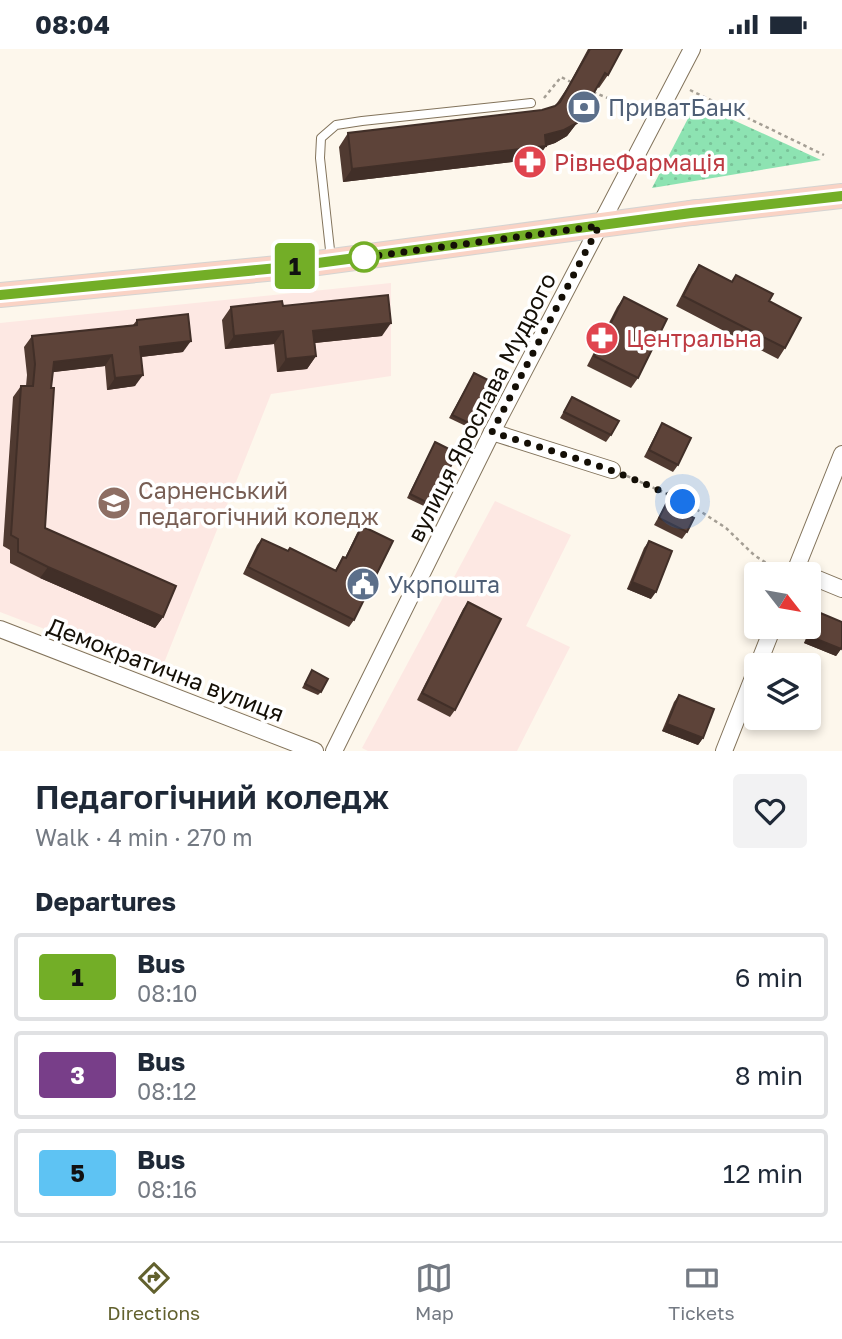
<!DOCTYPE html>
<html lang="en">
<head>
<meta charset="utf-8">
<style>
	body { margin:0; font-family:"Golos Text",sans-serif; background:#f2f2f3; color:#1f2937; height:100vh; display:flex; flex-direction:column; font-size:26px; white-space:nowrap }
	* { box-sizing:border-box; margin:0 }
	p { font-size:23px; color:#747a83 }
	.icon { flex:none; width:38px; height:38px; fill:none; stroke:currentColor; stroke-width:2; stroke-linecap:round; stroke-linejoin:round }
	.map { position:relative; height:702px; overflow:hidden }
	.side { display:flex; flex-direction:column; background:#fff; flex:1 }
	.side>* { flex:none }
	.badge { padding:0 14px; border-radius:5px; font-size:24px; line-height:46px }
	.needle { width:46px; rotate:121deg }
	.fabs { position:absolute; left:744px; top:513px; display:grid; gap:14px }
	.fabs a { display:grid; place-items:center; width:77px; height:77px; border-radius:7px; background:#fff; box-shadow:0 4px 10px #0003; font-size:35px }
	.you { position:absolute; width:35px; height:35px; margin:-18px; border:5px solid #fff; border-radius:50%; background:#1a73e8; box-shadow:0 0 0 10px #1a73e833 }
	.map>.badge { position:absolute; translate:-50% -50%; box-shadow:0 0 0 4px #fff }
	h2 { padding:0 35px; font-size:26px; line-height:63px }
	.round { display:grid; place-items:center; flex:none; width:74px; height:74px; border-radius:7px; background:#f2f2f3 }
	.head { display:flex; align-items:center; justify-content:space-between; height:119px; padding:0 35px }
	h1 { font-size:33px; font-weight:600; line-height:52px }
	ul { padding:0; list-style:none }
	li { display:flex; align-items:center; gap:21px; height:88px; margin:0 14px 10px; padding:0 21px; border:4px solid #e0e1e3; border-radius:7px }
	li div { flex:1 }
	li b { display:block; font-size:26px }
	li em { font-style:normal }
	li .badge { min-width:77px; font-weight:700; text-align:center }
	.status { display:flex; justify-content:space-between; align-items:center; height:49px; padding:0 35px; background:#fff; direction:ltr }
	.status svg { height:19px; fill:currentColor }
	.tab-bar { display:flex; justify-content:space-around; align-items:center; height:98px; border-top:2px solid #e0e1e3; background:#fff; font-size:19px; color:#747a83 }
	.tab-bar a { display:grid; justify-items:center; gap:4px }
	.tab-bar .current { color:#62612e }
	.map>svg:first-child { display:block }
	.education { fill:#fde8e3 }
	.green { fill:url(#green-dots) }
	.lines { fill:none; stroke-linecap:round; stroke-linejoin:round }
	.lane-casing { stroke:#82735b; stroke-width:10 }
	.street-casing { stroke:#82735b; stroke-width:18 }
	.primary-casing { stroke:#d5d4d2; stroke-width:26 }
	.path { stroke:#a49e94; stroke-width:2.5; stroke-dasharray:3.5 3.5; stroke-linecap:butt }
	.lane { stroke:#fff; stroke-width:8 }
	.street { stroke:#fff; stroke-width:16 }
	.primary { stroke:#fad3c5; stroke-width:24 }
	.wall { fill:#503a31 }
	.shaded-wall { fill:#412f28 }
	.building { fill:#5d4339; stroke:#412f28; stroke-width:2 }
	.line-casing { stroke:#fff; stroke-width:16 }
	.line { stroke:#73ae27; stroke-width:10 }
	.walk { stroke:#140f06; stroke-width:7; stroke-dasharray:0 12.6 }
	.stop-dot { fill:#fff; stroke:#73ae27; stroke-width:3.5 }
	.labels { text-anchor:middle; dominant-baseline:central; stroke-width:7; stroke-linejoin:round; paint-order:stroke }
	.service-label { font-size:23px; fill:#4e5e75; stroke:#fff; text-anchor:start }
	.health-label { font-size:23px; fill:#be3a42; stroke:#fff; text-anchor:start }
	.street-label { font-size:23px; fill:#140f06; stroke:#fff }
	.education-label { font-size:23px; fill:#785e54; stroke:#fff; text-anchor:start }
</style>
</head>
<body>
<div class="status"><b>08:04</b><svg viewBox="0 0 49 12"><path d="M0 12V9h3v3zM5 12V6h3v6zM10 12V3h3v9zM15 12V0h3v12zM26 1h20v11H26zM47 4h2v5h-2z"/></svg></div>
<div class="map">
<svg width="842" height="702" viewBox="0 0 842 702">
	<defs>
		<pattern id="green-dots" width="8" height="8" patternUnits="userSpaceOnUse" patternTransform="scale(1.75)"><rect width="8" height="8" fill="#8de3b2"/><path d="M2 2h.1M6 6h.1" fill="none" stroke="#79c298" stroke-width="1.8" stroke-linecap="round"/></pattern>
	</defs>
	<rect width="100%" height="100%" fill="#fdf7ec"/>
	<g class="education">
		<polygon points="391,234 391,327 271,345 160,624 0,563 0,274"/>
		<polygon points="495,452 571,486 526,577 570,598 517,702 368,702 362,699"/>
	</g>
	<polygon class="green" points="696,54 821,111 652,139"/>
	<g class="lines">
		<defs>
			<polyline id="lane" points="331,210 320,109 321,89 336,76 362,72 531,54"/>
			<g id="street">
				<polyline points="492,383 612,421"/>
				<polyline points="794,525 842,405"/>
				<polyline points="808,526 842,540"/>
				<polyline points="0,580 315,702"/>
				<polyline points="758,616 773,578"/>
				<polyline points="334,702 492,383 692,0"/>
				<polyline points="724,702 756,621"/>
			</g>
			<g id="primary">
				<polyline points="691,164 842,147"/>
				<polyline points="0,246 288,218 698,163"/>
			</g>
		</defs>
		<use href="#lane" class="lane-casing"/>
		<use href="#street" class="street-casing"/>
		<use href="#primary" class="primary-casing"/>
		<g class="path">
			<polyline points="690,41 824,106"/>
			<polyline points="593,43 642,63"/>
			<polyline points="544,49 561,28 571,33"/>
			<polyline points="627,427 663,443 703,464 726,479 754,506 777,521"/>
		</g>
		<use href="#lane" class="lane"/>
		<use href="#street" class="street"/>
		<use href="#primary" class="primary"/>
	</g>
	<g class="wall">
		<polygon points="588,0 622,0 608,26 599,39 597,38 577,74 567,87 555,94 546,97 537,110 343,133 339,98 348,84 542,61 555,57 567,39"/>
		<polygon points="699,216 731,233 736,226 769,252 785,299 778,310 676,257 692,226"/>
		<polygon points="624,248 638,329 631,339 587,317 617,258"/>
		<polygon points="283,257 382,287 315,294 316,307 307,320 277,323 274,295 225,300 222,271 231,258"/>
		<polygon points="137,271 183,303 141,308 135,337 107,341 105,317 53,323 51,339 45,479 163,568 155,579 40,529 10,514 10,501 3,497 13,348 21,337 26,337 27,326 24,298 32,287 133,276"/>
		<polygon points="474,324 475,377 472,380 449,369"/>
		<polygon points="572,348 611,386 606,393 560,369"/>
		<polygon points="662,374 678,416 673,423 644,408 658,381"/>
		<polygon points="435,393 432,456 430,460 407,449"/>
		<polygon points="666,455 687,483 682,490 654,476"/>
		<polygon points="362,477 354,571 349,578 243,525 257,496 262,490 287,502 335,521 343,508 345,509 357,484"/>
		<polygon points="649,492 651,550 627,540 644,499"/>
		<polygon points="468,553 455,661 450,668 417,651 463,560"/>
		<polygon points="818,563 841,600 836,607 804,594 814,570"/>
		<polygon points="310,625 321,643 318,646 302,639"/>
		<polygon points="679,646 703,689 698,696 662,682 674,653"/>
	</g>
	<g class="shaded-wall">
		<polygon points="577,74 567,87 555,94 546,97 537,110 343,133 352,120 545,86"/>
		<polygon points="391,274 382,287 304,295 313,282"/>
		<polygon points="283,282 274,295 225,300 234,287"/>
		<polygon points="191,292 183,303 132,309 140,298"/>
		<polygon points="112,306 105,317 46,324 54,313"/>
		<polygon points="316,307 307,320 277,323 286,310"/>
		<polygon points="143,326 135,337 107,341 115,329"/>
		<polygon points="48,518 163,568 155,579 40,529"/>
		<polygon points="632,533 656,543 651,550 627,540"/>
		<polygon points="809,587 841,600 836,607 804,594"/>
		<polygon points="667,675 703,689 698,696 662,682"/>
	</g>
	<g class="building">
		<polygon points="590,0 622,0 608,26 605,24 577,74 564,81 545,86 546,97 352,120 348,84 542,61 555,57 560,53"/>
		<polygon points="699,216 732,233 736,226 773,245 769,252 801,269 785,299 683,247"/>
		<polygon points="388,246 391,274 313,282 316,307 286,310 283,282 234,287 231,258 282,252 283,257"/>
		<polygon points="624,248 667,270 638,329 594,307"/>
		<polygon points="188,265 191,292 140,298 143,326 115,329 112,306 54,313 51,339 54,339 45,479 176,537 163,568 48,518 18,503 18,490 11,486 21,337 33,337 35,315 32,287 137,276 137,271"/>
		<polygon points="474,324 496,335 475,377 452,366"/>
		<polygon points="572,348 619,372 611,386 564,363"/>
		<polygon points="662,374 691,389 678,416 649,401"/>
		<polygon points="435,393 457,404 432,456 410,445"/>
		<polygon points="666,455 694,469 687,483 659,469"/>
		<polygon points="362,477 393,492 354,571 248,518 262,490 288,502 290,499 336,522 343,508 346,509"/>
		<polygon points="649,492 672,502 656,543 632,533"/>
		<polygon points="468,553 501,570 455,661 422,644"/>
		<polygon points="818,563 842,573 842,597 841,600 809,587"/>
		<polygon points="312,621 328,630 321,643 305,635"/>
		<polygon points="679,646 714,660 703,689 667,675"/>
	</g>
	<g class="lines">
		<defs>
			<polyline id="line" points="0,246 288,218 691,164 842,147"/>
		</defs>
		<use href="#line" class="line-casing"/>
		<use href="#line" class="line"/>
		<path class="walk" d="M364,208L359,209L599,177L492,383C557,404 623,421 683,453"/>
	</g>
	<defs>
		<symbol id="bank-disc" viewBox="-11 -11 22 22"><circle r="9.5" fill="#5c6f8a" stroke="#fff"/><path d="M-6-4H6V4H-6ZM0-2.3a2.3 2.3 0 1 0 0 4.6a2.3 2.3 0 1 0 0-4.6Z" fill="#fff"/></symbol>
		<symbol id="pharmacy-disc" viewBox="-11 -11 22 22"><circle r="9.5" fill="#e0444e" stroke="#fff"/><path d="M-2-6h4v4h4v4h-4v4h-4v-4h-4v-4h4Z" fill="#fff"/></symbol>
		<symbol id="university-disc" viewBox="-11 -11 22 22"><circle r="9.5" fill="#8d6e63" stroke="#fff"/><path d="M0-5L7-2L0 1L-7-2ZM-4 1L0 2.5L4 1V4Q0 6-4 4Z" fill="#fff"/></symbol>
		<symbol id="civic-disc" viewBox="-11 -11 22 22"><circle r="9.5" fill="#5c6f8a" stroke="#fff"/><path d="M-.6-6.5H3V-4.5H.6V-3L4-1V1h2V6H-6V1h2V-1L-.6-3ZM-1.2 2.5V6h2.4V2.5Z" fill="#fff"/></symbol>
	</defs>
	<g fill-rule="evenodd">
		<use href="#bank-disc" x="565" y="39" width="38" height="38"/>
		<use href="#pharmacy-disc" x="511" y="94" width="38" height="38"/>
		<use href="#pharmacy-disc" x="583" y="270" width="38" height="38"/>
		<use href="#university-disc" x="95" y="435" width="38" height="38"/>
		<use href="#civic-disc" x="344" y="516" width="38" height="38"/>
	</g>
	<circle class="stop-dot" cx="364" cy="208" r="14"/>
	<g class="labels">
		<g class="service-label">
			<text x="608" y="58">ПриватБанк</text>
			<text x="388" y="535">Укрпошта</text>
		</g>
		<g class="health-label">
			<text x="554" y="113">РівнеФармація</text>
			<text x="626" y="289">Центральна</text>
		</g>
		<g class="street-label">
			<text transform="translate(481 358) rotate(-63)">вулиця Ярослава Мудрого</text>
			<text transform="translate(166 620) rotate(21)">Демократична вулиця</text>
		</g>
		<g class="education-label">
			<text x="138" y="441">Сарненський<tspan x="138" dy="26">педагогічний коледж</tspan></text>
		</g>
	</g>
</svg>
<div class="fabs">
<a><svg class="needle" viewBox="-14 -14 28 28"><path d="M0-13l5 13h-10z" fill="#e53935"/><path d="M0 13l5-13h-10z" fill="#747a83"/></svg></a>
<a><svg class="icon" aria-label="layers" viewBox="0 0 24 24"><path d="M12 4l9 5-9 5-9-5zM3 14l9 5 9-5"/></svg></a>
</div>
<div class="you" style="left:683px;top:453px"></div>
<b class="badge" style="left:295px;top:217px;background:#73ae27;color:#111">1</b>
</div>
<section class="side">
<div class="head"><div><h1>Педагогічний коледж</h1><p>Walk · 4 min · 270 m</p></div><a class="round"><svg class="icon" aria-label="heart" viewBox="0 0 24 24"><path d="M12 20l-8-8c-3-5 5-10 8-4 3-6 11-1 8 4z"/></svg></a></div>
<h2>Departures</h2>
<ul>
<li><span class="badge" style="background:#73ae27;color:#111">1</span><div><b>Bus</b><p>08:10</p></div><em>6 min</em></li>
<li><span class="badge" style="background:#783e89;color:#fff">3</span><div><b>Bus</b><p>08:12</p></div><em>8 min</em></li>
<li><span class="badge" style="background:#5ec3f3;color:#111">5</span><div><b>Bus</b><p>08:16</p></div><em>12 min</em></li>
</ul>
</section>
<nav class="tab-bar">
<a class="current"><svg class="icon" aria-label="directions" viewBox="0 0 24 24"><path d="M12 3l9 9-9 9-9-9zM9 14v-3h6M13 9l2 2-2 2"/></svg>Directions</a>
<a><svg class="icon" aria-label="map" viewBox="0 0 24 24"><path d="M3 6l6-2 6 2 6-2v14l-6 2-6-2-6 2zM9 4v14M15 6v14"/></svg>Map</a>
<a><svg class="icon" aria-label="tickets" viewBox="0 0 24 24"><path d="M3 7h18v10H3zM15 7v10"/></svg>Tickets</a>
</nav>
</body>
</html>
